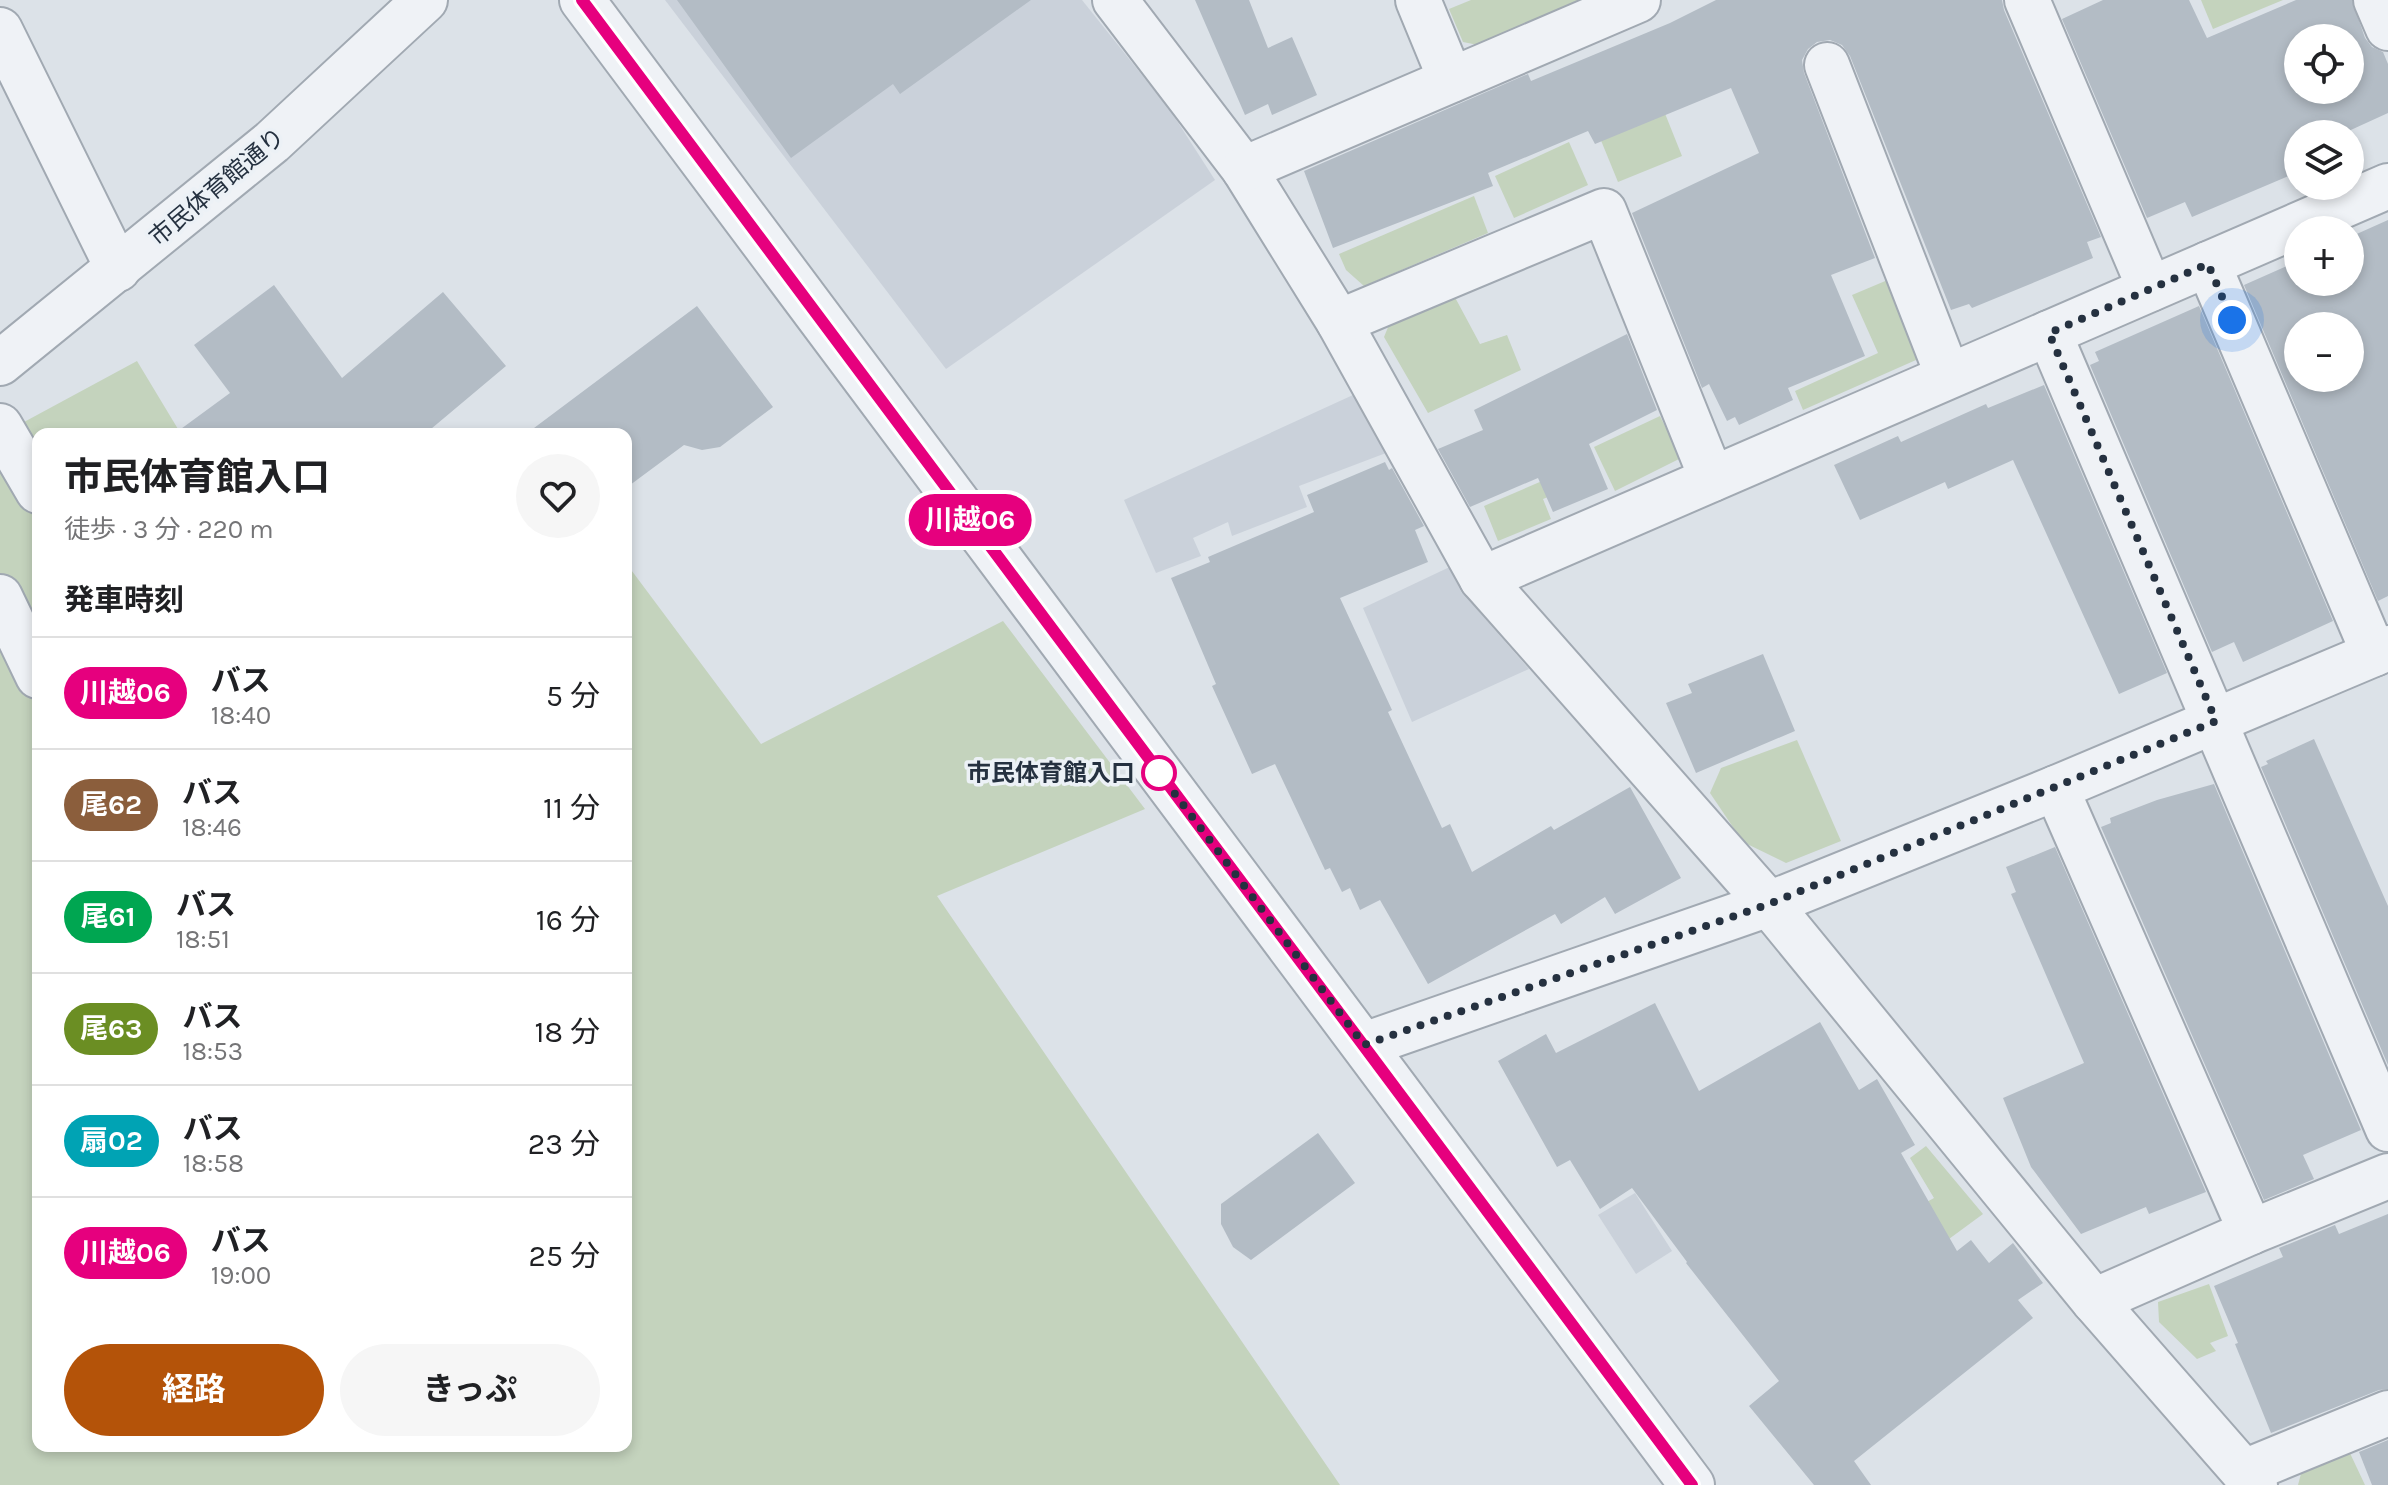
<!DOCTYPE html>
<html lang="ja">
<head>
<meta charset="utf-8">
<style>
	body { margin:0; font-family:Karla,"Noto Sans JP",sans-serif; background:#f6f6f6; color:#202124; height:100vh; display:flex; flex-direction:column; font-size:30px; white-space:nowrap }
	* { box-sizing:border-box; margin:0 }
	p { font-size:26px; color:#757577 }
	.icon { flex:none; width:44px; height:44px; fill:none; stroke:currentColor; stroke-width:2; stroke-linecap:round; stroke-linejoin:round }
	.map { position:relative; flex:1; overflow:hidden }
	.sheet { position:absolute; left:32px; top:428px; width:600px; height:1024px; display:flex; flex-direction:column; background:#fff; border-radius:16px; box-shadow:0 4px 12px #0003 }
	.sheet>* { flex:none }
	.badge { padding:0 16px; border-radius:26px; font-size:28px; line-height:52px }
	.buttons { position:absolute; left:2284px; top:24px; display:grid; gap:16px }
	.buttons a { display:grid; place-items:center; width:80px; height:80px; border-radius:50%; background:#fff; box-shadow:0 4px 12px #0003; font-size:40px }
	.you { position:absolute; width:40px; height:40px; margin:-20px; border:6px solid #fff; border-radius:50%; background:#1a73e8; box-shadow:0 0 0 12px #1a73e833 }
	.map>.badge { position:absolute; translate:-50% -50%; box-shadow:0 0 0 4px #fff }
	h2 { padding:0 32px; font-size:30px; line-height:72px }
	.round { display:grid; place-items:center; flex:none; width:84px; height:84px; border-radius:42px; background:#f6f6f6 }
	.overview { display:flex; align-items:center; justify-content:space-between; height:136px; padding:0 32px }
	h1 { font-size:38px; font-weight:700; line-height:60px }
	.primary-button { display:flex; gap:16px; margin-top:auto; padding:16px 32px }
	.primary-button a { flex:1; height:92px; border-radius:48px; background:#b45309; color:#fff; font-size:32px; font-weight:700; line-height:92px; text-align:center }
	.primary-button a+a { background:#f6f6f6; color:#202124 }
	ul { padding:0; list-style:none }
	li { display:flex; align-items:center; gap:24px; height:112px; padding:0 32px; border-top:2px solid #e0e0e0 }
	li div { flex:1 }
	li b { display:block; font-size:30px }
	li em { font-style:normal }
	li .badge { min-width:88px; font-weight:700; text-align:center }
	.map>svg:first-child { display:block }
	.built { fill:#cad1da }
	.green { fill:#c4d3bd }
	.building { fill:#b3bcc5; fill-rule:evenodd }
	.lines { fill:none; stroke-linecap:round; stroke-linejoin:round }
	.minor-casing { stroke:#a1a9b2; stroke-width:48 }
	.minor { stroke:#eff2f6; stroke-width:44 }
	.line-casing { stroke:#fff; stroke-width:18 }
	.line { stroke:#e6007e; stroke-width:12 }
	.walk { stroke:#253140; stroke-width:8; stroke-dasharray:0 14.4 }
	.stop-dot { fill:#fff; stroke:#e6007e; stroke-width:4 }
	.labels { text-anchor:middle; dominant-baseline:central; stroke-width:7; stroke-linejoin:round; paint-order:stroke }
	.street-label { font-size:24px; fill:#253140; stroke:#ecf1f6 }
	.stop-label { font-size:24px; font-weight:bold; fill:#253140; stroke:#ecf1f6; text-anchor:end }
</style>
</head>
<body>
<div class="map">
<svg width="2388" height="1485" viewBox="0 0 2388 1485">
	<rect width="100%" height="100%" fill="#dce2e8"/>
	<g class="built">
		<polygon points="665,0 1082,0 1170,110 1215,180 946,369"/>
		<polygon points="1353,395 1386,453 1299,486 1307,507 1232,536 1228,522 1193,538 1201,556 1156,573 1124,500"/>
		<polygon points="1456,564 1480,613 1529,669 1412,722 1363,608"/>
		<polygon points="1635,1193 1672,1251 1636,1274 1598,1215"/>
	</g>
	<g class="green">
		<polygon points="1471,0 1588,0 1478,45 1463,42 1449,9"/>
		<polygon points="2201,0 2283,0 2213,29"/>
		<polygon points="1664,111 1682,156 1618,182 1600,138"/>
		<polygon points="1569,142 1588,185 1514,218 1495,176"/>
		<polygon points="1474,196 1488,233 1364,286 1346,270 1339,254"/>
		<polygon points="1890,279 1919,346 1916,360 1803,410 1795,391 1878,353 1852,295"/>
		<polygon points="1450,288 1480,344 1507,335 1521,370 1428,413 1384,337 1391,320"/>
		<polygon points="137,361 181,434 38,434 38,1446 626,1446 626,563 761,744 1003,621 1145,809 937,896 1340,1485 0,1485 0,435"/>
		<polygon points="1660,416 1681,458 1615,491 1594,447"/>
		<polygon points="1556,475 1563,491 1543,499 1551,519 1498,541 1484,506"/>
		<polygon points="1797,740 1841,841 1786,863 1743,842 1710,793 1721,768"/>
		<polygon points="1926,1146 1983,1214 1855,1308 1907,1213 1934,1198 1910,1158"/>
		<polygon points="2209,1284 2228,1336 2210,1343 2216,1351 2197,1359 2159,1322 2158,1302"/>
		<polygon points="2348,1449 2365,1485 2298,1485 2303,1466"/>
	</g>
	<g class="building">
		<polygon points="677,0 1031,0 900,94 893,84 791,158"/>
		<polygon points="1195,0 1249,0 1268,48 1292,37 1317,95 1272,115 1268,104 1245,115"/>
		<polygon points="1716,0 2002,0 2004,10 2101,237 2087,242 2093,258 1972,308 1969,304 1951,310 1850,56 1842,45 1830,40 1817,42 1808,49 1802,60 1804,73 1875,258 1831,275 1865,356 1788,388 1793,400 1739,425 1735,417 1727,421 1709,384 1702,388 1632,213 1759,153 1731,88 1595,144 1588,131 1488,173 1493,186 1333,248 1304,171 1528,74 1531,81 1670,23"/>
		<path d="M2103,0H2189L2207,38L2296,0H2352L2365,38L2372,47L2383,52L2388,64V113L2342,134H2298V172L2192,217L2185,202L2147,218L2062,19ZM2298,38H2350V90H2298Z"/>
		<path d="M2388,220V596L2378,601L2244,285L2298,261V282H2350V237ZM2298,326H2350V378H2298Z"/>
		<polygon points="274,285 342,378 443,292 506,366 425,434 174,434 230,393 194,345"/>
		<polygon points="697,306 773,407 720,447 702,450 684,445 626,488 626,434 526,434"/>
		<polygon points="2199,306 2333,621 2243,662 2234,642 2212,652 2090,365 2099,361 2095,352"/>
		<polygon points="1627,334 1657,410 1589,444 1608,489 1553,512 1538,478 1470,507 1438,449 1483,430 1474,410"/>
		<polygon points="2044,385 2167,673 2119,694 2013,460 1948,489 1945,482 1860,520 1834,465 1898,436 1901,442 1986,404 1988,408"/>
		<polygon points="1385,462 1389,470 1392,468 1424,526 1415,530 1428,562 1340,598 1392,710 1388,712 1442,828 1450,824 1472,872 1551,826 1554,830 1630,787 1681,878 1615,914 1605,897 1561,924 1555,914 1428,984 1380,900 1360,910 1350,888 1342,892 1330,868 1325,870 1275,764 1252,774 1212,686 1216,684 1171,578 1210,562 1208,557 1314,512 1307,495"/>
		<polygon points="1763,654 1795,731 1696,773 1666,703 1692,693 1688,684"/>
		<polygon points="2314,739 2388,906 2388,1065 2261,767 2268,764 2266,761"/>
		<polygon points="2214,784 2361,1130 2303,1155 2314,1179 2264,1200 2101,827 2111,823 2110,818 2157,800"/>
		<polygon points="2055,847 2206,1192 2149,1214 2146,1207 2081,1234 2031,1167 2003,1098 2084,1063 2011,894 2016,892 2006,867"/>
		<polygon points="1655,1003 1699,1091 1820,1022 1859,1090 1877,1079 1915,1145 1901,1153 1957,1251 1971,1240 1989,1263 2013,1243 2043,1283 2018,1300 2033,1318 1854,1461 1871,1485 1814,1485 1749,1406 1779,1381 1686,1263 1687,1262 1632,1188 1600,1209 1570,1160 1557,1167 1498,1061 1546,1034 1556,1053"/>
		<polygon points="1318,1133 1355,1183 1251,1260 1233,1247 1221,1224 1221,1204"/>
		<polygon points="2388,1214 2388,1389 2379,1390 2271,1433 2235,1344 2238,1343 2214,1286 2283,1257 2279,1248 2335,1225 2339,1234"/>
		<polygon points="2388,1440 2388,1485 2372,1485 2359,1452"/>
	</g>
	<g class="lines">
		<defs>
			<g id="minor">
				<polyline points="582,0 1692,1485"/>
				<polyline points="1115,0 1244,169 1339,322 1482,579 1769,904 2094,1301 2255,1485"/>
				<polyline points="1418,0 1451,80"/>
				<polyline points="2027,0 2150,289"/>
				<polyline points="2376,0 2388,28"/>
				<polyline points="0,30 118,269"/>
				<polyline points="1827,65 1948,376"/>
				<polyline points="1244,169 1638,0"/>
				<polyline points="2208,264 2374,654"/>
				<polyline points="1339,322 1604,211 1712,479"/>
				<polyline points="2049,333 2388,1129"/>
				<polyline points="0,363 272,142 425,0"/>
				<polyline points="0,426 38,491"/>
				<polyline points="1482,579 2388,186"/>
				<polyline points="0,597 38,676"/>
				<polyline points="2056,788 2251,1232"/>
				<polyline points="1364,1045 1769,904 2056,788 2388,648"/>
				<polyline points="2094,1301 2251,1232 2388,1176"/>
				<polyline points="2244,1472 2388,1413"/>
			</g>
		</defs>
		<use href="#minor" class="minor-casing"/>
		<use href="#minor" class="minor"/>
	</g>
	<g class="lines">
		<defs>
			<polyline id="line" points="582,0 1692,1485"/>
		</defs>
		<use href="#line" class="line-casing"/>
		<use href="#line" class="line"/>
		<polyline class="walk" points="1159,773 1154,766 1364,1045 1769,904 2216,721 2049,333 2208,264 2232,320"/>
	</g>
	<circle class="stop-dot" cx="1159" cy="773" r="16"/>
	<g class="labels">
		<g class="street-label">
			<text transform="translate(217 187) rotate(-40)">市民体育館通り</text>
		</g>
		<g class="stop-label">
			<text x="1135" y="773">市民体育館入口</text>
		</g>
	</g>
</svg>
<div class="buttons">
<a><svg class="icon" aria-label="locate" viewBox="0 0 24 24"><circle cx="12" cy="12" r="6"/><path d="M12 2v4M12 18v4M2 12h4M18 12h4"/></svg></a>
<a><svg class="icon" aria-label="layers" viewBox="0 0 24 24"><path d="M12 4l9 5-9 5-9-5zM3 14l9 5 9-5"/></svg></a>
<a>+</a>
<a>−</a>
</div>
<div class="you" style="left:2232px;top:320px"></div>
<b class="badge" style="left:970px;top:520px;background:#e6007e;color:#fff">川越06</b>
<section class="sheet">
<div class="overview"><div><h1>市民体育館入口</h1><p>徒歩 · 3 分 · 220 m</p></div><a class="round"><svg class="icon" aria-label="heart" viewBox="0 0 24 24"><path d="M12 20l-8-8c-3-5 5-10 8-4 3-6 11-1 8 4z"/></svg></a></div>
<h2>発車時刻</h2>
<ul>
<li><span class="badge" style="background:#e6007e;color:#fff">川越06</span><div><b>バス</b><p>18:40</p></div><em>5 分</em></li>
<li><span class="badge" style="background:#8b5e3c;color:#fff">尾62</span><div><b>バス</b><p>18:46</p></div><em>11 分</em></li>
<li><span class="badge" style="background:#00a651;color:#fff">尾61</span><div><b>バス</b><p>18:51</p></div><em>16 分</em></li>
<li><span class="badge" style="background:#6b8e23;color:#fff">尾63</span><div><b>バス</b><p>18:53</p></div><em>18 分</em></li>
<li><span class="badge" style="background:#00a3b4;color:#fff">扇02</span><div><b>バス</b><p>18:58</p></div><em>23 分</em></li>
<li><span class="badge" style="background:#e6007e;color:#fff">川越06</span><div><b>バス</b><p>19:00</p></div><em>25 分</em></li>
</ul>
<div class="primary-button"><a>経路</a><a>きっぷ</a></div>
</section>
</div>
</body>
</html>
